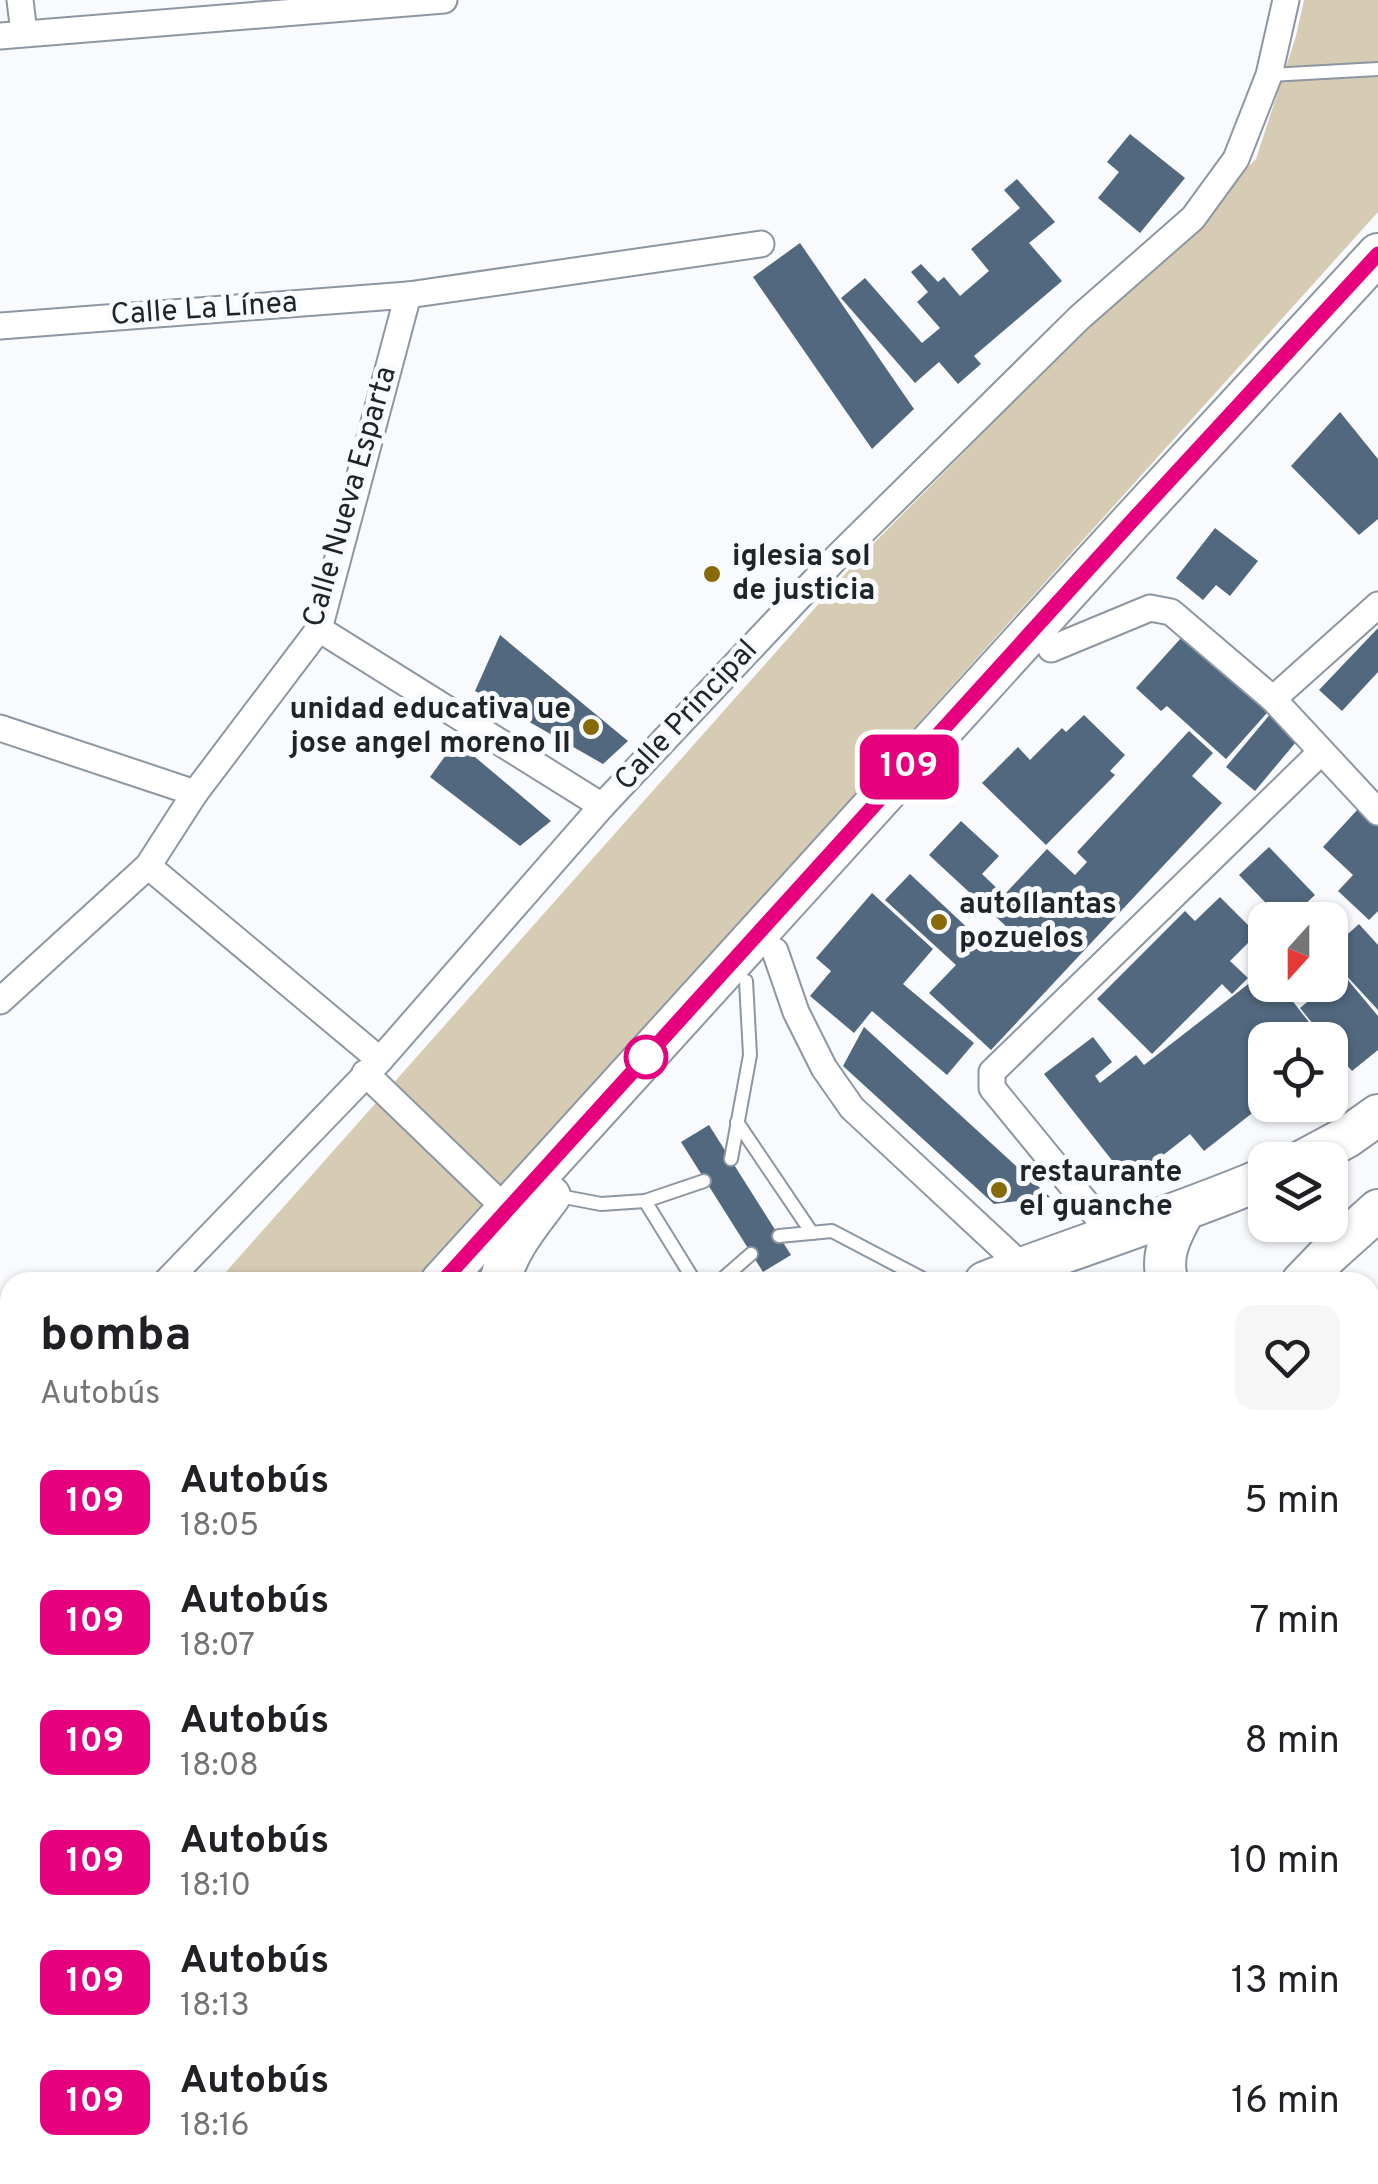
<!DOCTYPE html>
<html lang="es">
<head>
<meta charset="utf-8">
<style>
	body { margin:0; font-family:Overpass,sans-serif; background:#f6f6f6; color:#202124; height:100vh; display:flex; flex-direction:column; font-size:38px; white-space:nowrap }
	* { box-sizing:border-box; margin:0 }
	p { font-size:32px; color:#757577 }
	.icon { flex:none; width:55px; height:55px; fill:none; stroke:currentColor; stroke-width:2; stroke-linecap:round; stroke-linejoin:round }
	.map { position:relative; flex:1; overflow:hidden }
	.details { position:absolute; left:0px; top:1272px; width:1380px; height:912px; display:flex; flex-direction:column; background:#fff; border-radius:30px 30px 0 0; box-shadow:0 2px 8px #0004 }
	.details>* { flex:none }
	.badge { padding:0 20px; border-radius:15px; font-size:35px; line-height:65px }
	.needle { width:65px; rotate:201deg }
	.buttons { position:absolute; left:1248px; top:902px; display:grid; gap:20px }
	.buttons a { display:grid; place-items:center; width:100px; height:100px; border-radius:20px; background:#fff; box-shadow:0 2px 8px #0004; font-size:50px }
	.map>.badge { position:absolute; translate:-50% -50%; box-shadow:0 0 0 5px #fff }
	.round { display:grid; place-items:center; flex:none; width:105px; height:105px; border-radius:20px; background:#f6f6f6 }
	.summary { display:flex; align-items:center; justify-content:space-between; height:170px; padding:0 40px }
	h1 { font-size:48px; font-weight:700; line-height:75px }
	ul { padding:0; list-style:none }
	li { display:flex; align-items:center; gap:30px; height:120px; padding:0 40px }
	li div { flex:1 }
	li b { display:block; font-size:38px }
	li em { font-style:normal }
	li .badge { min-width:110px; font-weight:700; text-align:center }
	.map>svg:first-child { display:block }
	.green { fill:#d6ccb4 }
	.building { fill:#51687e }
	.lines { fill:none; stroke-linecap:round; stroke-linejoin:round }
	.service-casing { stroke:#8c97a3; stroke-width:16 }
	.minor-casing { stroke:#8c97a3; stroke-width:29 }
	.trunk-casing { stroke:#8c97a3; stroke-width:44 }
	.service { stroke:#fff; stroke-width:12 }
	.minor { stroke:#fff; stroke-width:25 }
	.trunk { stroke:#fff; stroke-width:40 }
	.line-casing { stroke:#fff; stroke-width:22 }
	.line { stroke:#e6007e; stroke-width:15 }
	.poi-dot { fill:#886b09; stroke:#f8fafd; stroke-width:4 }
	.stop-dot { fill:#fff; stroke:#e6007e; stroke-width:5 }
	.labels { text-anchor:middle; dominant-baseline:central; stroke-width:10; stroke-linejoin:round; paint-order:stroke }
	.street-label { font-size:30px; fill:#1f2428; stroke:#f8fafd }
	.poi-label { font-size:30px; font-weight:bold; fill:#1f2428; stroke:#f8fafd; text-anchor:start }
</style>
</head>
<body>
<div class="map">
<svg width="1378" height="2184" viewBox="0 0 1378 2184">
	<rect width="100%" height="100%" fill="#f8fafd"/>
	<g class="green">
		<polygon points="1304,0 1378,0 1378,212 416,1282 217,1282 862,555 1256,159 1296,36"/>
		<polygon points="10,1516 10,1735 0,1746 0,1527"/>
	</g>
	<g class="building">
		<polygon points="1130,134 1185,178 1140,233 1098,198 1119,172 1107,162"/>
		<polygon points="1017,179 1055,222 1029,243 1062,281 974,356 981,364 958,384 939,362 915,383 841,298 865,278 922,343 940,328 917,302 928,292 911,272 921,264 938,282 944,277 960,296 989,271 971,249 1020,208 1004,190"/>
		<polygon points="800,243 914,409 872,449 753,277"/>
		<polygon points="1340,412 1378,459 1378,519 1359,535 1291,466"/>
		<polygon points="1215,528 1258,561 1230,596 1216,585 1203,600 1176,578"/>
		<polygon points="1190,628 1275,704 1226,759 1167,706 1161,711 1136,688"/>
		<polygon points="1378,628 1378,672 1342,711 1319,690"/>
		<polygon points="500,635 628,741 603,764 475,691"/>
		<polygon points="1272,712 1301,736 1255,791 1226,767"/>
		<polygon points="1084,715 1125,755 1110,771 1115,775 1046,845 982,783 1018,747 1030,760 1062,728 1066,732"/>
		<polygon points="1189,731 1213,753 1192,776 1222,803 991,1050 929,993 956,965 885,900 910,874 990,949 1009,929 929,855 961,821 999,856 982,874 1004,895 1047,849 1075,875 1087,862 1077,852"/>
		<polygon points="456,741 551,821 520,846 430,777"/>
		<polygon points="1359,808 1378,826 1378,911 1369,920 1338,891 1353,875 1323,847"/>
		<polygon points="1269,847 1315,895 1288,920 1282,920 1239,875"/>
		<polygon points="872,893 933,949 903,984 974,1043 947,1075 872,1011 854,1033 810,996 831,971 816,958"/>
		<polygon points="1220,897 1257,934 1230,961 1248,978 1232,994 1222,984 1152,1054 1097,999 1185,911 1195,921"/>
		<polygon points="1359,924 1378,945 1378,1010 1330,958 1330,950"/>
		<polygon points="1265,971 1265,985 1280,985 1323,1040 1265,1040 1265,1103 1204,1151 1190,1134 1129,1182 1044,1074 1093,1037 1112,1062 1095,1076 1100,1083 1136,1055 1144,1065"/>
		<polygon points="1342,973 1378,1016 1378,1050 1352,1071 1330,1045 1330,1040 1326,1040 1300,1008"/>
		<polygon points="864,1027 1050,1197 994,1204 843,1066"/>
		<polygon points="709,1125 791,1255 763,1272 681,1142"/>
		<polygon points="0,1324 10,1333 10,1367 0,1378"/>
		<polygon points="1378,1495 1378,1550 1370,1560 1370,1503"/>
		<polygon points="1378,1834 1378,1922 1370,1916 1370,1846"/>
		<polygon points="10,2076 10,2173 0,2166 0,2091"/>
		<polygon points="1378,2134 1378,2184 1339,2184 1346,2175 1370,2175 1370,2145"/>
		<polygon points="13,2175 166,2175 160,2184 27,2184"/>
		<polygon points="235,2175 379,2175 372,2184 246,2184"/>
		<polygon points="593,2175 678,2175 693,2184 588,2184"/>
		<polygon points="912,2175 1051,2175 1044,2184 923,2184"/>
		<polygon points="1115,2175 1173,2175 1183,2184 1105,2184"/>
		<polygon points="1199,2175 1260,2175 1253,2184 1210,2184"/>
	</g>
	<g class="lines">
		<defs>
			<g id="service">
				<polyline points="1269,75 1378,69"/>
				<polyline points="737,1122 812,1233"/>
				<polyline points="731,1159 750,1055 746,981"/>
				<polyline points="554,1195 601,1204 645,1201 704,1181"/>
				<polyline points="645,1201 695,1282"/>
				<polyline points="779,1236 832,1231 929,1282"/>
				<polyline points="719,1282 751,1254"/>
			</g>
			<g id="minor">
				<polyline points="20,0 24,33"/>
				<polyline points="0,36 444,0"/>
				<polyline points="0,326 408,295"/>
				<polyline points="319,629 602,806"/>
				<polyline points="1051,649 1150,608 1171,612 1273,699 1378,812"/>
				<polyline points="1273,699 1378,605"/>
				<polyline points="0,728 195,793"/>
				<polyline points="148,866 380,1060"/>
				<polyline points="775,951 796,1012 824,1068 852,1108 1023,1267"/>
				<polyline points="0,1001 148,866 195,793 319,629 408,295 761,244"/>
				<polyline points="365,1073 507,1210"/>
				<polyline points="1113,1236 992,1088 992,1072 1321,752"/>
				<polyline points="166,1282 380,1060 602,806 834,560 1079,318 1193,218 1236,159 1269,75 1286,0"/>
				<polyline points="1370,1452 1378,1458"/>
				<polyline points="0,1458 10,1446"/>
				<polyline points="0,1908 10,1896"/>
				<polyline points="1370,1976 1378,1983"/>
				<polyline points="1370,2089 1378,2080"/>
				<polyline points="824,2175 834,2184"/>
				<polyline points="169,2184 176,2175"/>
				<polyline points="1289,2184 1297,2175"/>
			</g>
			<g id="trunk">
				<polyline points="1304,1160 1347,1137 1378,1115"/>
				<polyline points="441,1282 1130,523 1378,254"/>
				<path d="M500,1282C507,1249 530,1223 550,1196"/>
				<path d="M985,1282C1077,1246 1173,1217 1265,1178"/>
				<path d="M1168,1282C1159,1256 1172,1233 1184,1211"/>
				<polyline points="1302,1282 1328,1255 1378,1210"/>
				<polyline points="0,1795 10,1784"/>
				<polyline points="469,2184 477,2175"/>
			</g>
		</defs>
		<use href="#service" class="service-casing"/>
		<use href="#minor" class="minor-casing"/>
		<use href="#trunk" class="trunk-casing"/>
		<use href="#service" class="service"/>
		<use href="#minor" class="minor"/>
		<use href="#trunk" class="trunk"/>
	</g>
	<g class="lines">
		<defs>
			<polyline id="line" points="442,1282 1130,523 1378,254"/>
		</defs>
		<use href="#line" class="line-casing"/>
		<use href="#line" class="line"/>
	</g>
	<g class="poi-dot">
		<circle cx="712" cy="574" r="10"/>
		<circle cx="591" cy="727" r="10"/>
		<circle cx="939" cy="922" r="10"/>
		<circle cx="999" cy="1190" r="10"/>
	</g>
	<circle class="stop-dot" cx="646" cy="1057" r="20"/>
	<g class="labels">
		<g class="street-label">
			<text transform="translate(204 310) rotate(-4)">Calle La Línea</text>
			<text transform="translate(351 497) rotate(-74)">Calle Nueva Esparta</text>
			<text transform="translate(687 716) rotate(-47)">Calle Principal</text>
		</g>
		<g class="poi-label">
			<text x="732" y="557">iglesia sol<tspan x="732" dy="34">de justicia</tspan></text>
			<text x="571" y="710" text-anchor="end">unidad educativa ue<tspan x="571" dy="34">jose angel moreno II</tspan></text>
			<text x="959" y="905">autollantas<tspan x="959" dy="34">pozuelos</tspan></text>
			<text x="1019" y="1173">restaurante<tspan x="1019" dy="34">el guanche</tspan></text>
		</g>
	</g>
</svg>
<div class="buttons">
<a><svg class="needle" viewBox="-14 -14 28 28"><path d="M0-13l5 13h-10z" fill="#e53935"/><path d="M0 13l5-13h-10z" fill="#757577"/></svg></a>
<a><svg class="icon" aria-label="locate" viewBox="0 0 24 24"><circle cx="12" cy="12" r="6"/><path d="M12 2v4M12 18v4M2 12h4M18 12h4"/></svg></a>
<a><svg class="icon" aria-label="layers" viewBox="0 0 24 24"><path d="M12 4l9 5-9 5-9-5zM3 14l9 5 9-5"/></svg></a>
</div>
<b class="badge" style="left:909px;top:767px;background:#e6007e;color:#fff">109</b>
<section class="details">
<div class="summary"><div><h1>bomba</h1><p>Autobús</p></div><a class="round"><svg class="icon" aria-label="heart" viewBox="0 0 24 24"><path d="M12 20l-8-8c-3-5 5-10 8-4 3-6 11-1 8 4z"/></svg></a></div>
<ul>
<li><span class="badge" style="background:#e6007e;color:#fff">109</span><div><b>Autobús</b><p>18:05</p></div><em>5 min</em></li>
<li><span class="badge" style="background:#e6007e;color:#fff">109</span><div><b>Autobús</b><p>18:07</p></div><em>7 min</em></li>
<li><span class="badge" style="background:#e6007e;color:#fff">109</span><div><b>Autobús</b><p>18:08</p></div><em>8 min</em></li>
<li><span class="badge" style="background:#e6007e;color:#fff">109</span><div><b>Autobús</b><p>18:10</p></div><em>10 min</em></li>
<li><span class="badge" style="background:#e6007e;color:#fff">109</span><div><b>Autobús</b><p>18:13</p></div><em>13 min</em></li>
<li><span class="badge" style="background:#e6007e;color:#fff">109</span><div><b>Autobús</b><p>18:16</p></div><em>16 min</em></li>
</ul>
</section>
</div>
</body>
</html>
